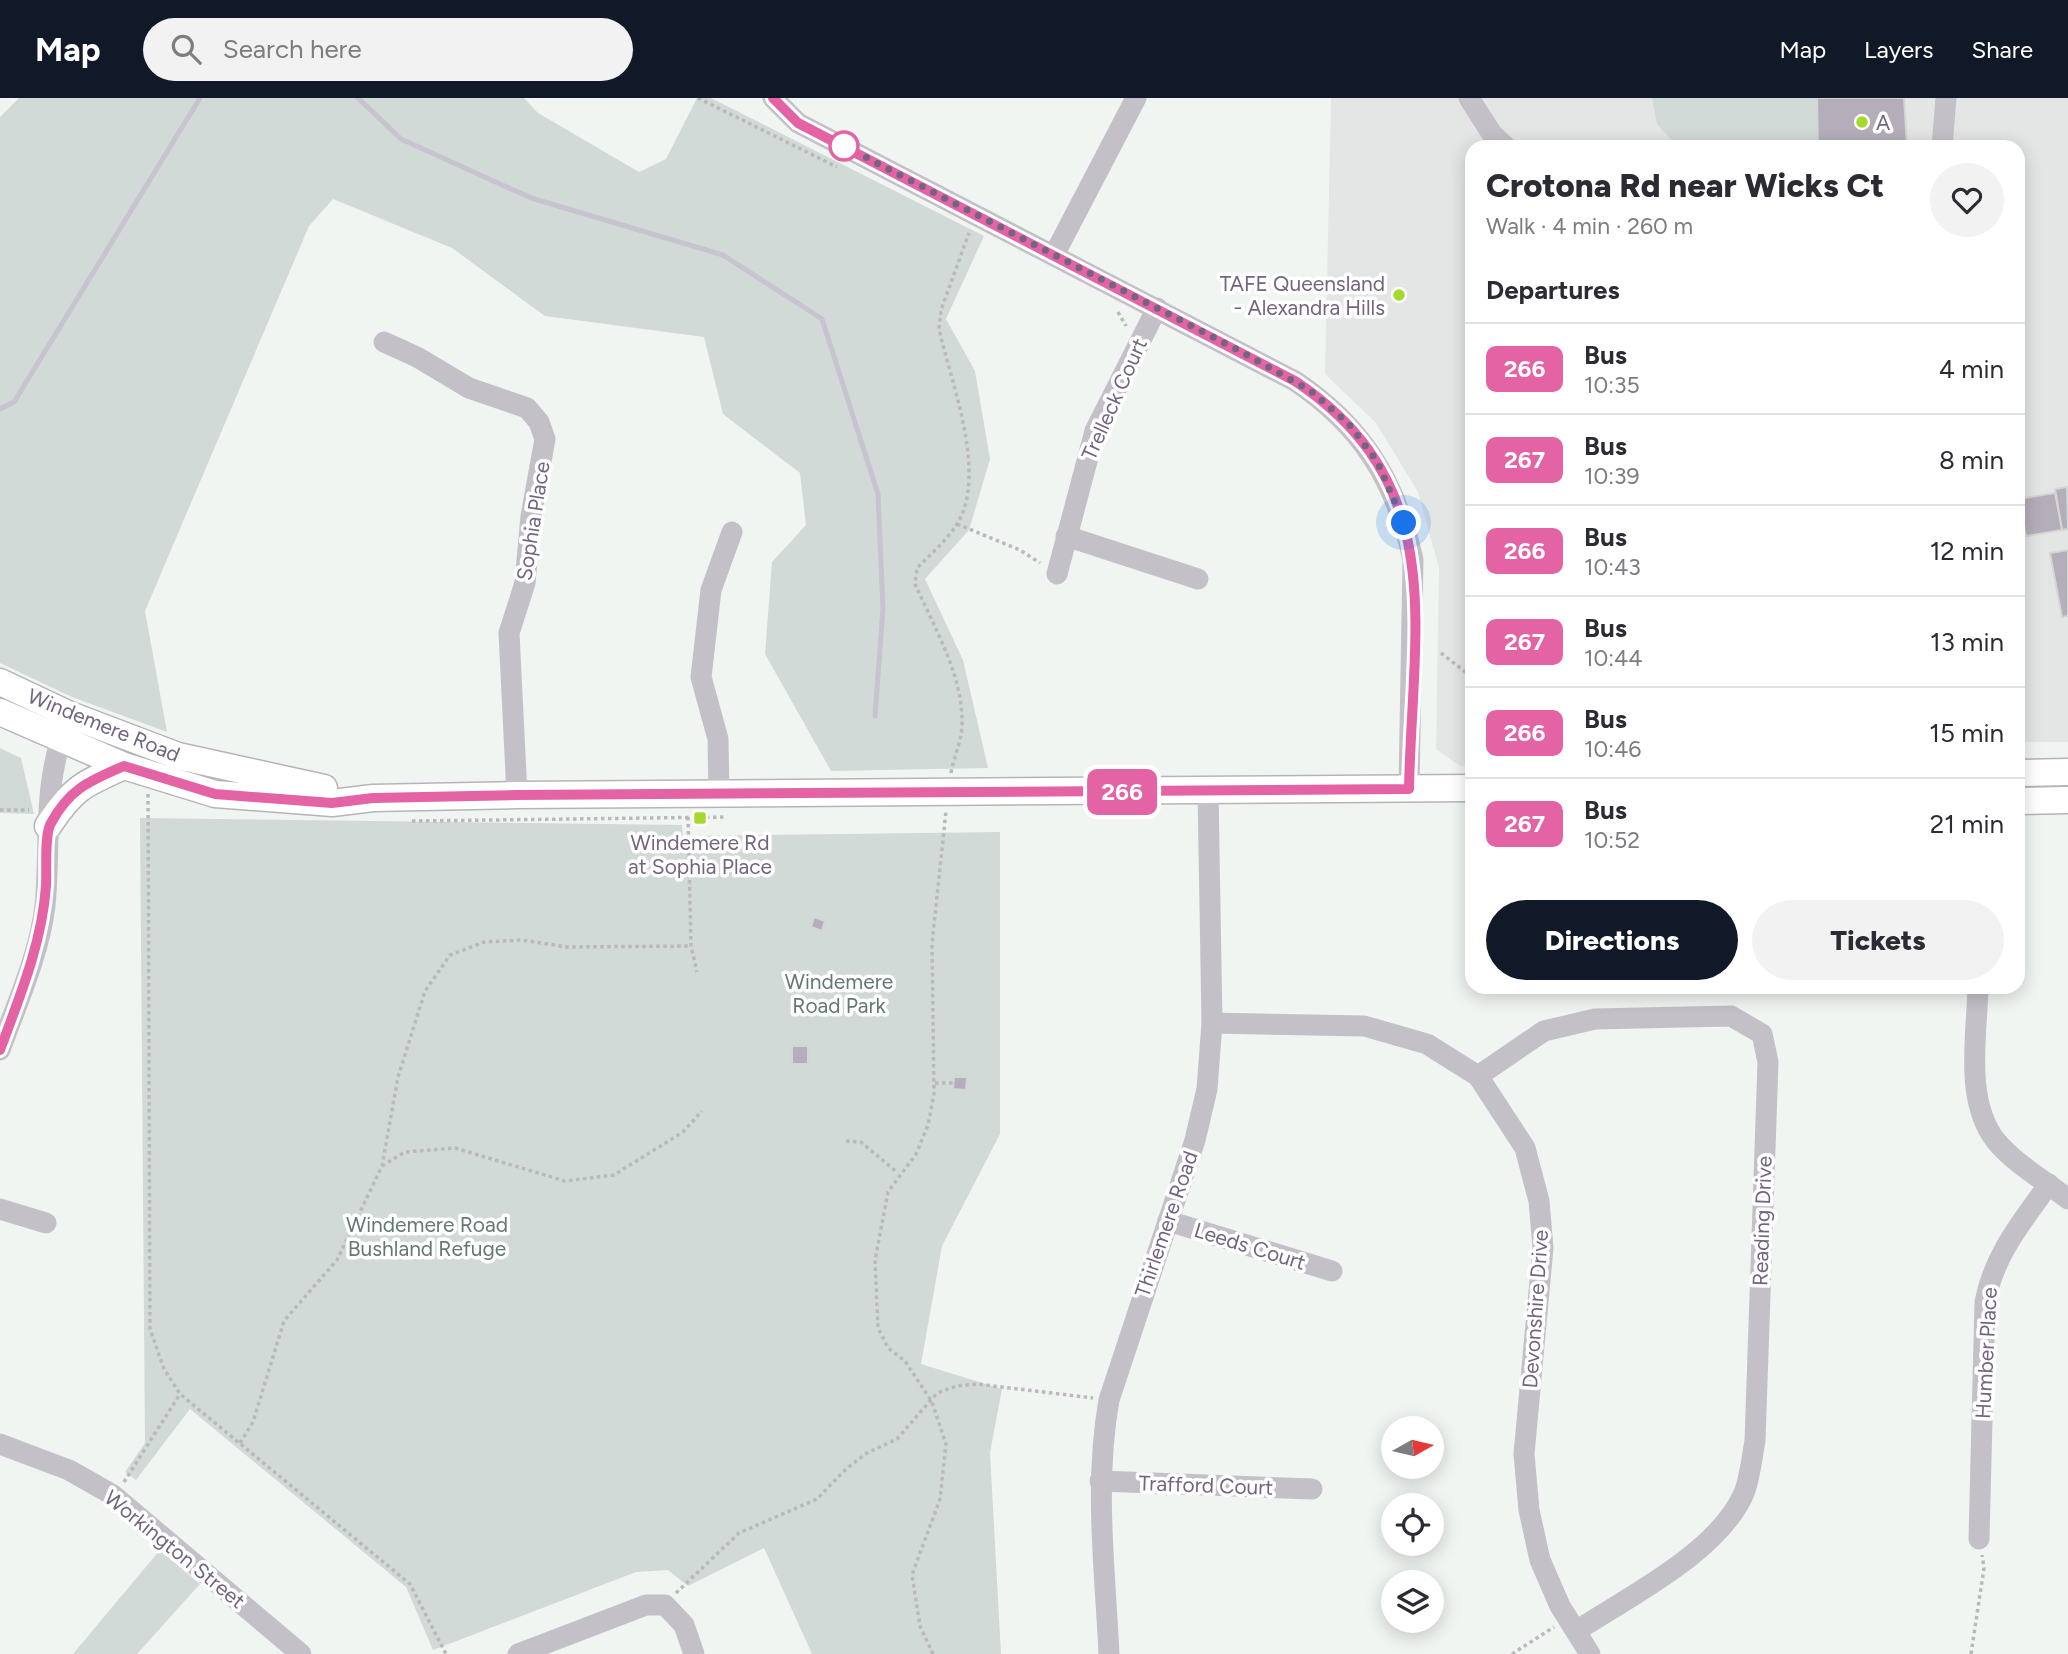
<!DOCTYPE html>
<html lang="en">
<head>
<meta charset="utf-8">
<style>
	body { margin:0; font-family:Figtree,sans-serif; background:#f2f2f3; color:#2b2b33; height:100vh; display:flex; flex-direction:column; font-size:26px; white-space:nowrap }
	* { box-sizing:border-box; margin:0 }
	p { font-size:23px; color:#7c7c81 }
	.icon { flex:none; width:38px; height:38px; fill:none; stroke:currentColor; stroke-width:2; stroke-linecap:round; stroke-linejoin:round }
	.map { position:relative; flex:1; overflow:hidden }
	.drawer { position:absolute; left:1465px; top:42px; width:560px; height:854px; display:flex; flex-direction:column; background:#fff; border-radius:21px; box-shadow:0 4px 18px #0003 }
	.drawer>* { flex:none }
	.badge { padding:0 14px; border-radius:10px; font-size:24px; line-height:46px }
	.needle { width:46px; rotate:82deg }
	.buttons { position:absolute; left:1381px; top:1318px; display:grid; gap:14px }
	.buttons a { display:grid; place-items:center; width:63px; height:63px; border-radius:50%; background:#fff; box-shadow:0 4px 18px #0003; font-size:35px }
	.you { position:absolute; width:35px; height:35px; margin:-18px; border:5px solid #fff; border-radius:50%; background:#1a73e8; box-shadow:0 0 0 10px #1a73e833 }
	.map>.badge { position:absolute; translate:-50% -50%; box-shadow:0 0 0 4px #fff }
	h2 { padding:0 21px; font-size:26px; line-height:63px }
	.round { display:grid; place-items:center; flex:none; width:74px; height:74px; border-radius:37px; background:#f2f2f3 }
	.head { display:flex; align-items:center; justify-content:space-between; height:119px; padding:0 21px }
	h1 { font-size:33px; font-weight:800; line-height:52px }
	.primary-button { display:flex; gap:14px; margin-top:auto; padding:14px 21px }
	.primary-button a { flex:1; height:80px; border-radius:42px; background:#111827; color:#fff; font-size:28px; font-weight:800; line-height:80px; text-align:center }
	.primary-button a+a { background:#f2f2f3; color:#2b2b33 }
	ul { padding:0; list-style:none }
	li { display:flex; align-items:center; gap:21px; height:91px; padding:0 21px; border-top:2px solid #e1e1e2 }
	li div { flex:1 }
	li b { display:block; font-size:26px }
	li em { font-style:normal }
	li .badge { min-width:77px; font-weight:700; text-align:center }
	header { display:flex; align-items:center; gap:42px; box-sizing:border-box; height:98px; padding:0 35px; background:#111827; color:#fff }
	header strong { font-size:33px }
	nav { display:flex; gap:38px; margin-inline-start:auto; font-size:24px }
	.search { width:490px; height:63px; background:#f2f2f3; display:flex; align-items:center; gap:18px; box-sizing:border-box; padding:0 24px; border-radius:38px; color:#7c7c81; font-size:26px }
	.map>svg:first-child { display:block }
	.built { fill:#e4e6e5 }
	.green { fill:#d1dad7 }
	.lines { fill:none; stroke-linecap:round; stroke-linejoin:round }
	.stream { stroke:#c7c3cf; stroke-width:5 }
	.building { fill:#b3aeb9; stroke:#d4d6d4; stroke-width:2 }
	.major-casing { stroke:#b7b3bb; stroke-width:29 }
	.path { stroke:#bab8bd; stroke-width:3.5; stroke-dasharray:3.5 3.5; stroke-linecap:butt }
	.minor { stroke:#c4c0c7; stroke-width:21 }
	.major { stroke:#fff; stroke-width:26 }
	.line-casing { stroke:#fff; stroke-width:16 }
	.line { stroke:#e463a4; stroke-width:10 }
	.walk { stroke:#736581; stroke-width:7; stroke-dasharray:0 12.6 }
	.poi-dot { fill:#a6d92d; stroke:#fff; stroke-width:2.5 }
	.stop-dot { fill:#fff; stroke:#e463a4; stroke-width:3.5 }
	.labels { text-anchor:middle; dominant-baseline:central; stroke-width:7; stroke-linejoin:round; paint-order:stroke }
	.poi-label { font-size:21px; fill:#736581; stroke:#fff; text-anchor:start }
	.street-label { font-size:21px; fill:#736581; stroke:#fff }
	.park-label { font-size:21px; fill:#647876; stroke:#fff }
</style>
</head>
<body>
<header>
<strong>Map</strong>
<div class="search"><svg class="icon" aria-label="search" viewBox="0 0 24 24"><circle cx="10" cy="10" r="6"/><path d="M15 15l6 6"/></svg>Search here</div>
<nav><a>Map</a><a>Layers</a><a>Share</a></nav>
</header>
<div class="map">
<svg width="2068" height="1556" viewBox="0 0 2068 1556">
	<rect width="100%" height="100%" fill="#f1f5f2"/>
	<polygon class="built" points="1331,0 2068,0 2068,644 2018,644 2018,49 1472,49 1472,668 1460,668 1436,651 1439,470 1418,394 1376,325 1325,276"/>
	<g class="green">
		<polygon points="19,0 524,0 538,15 639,74 666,61 697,0 711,0 984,138 946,221 975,273 990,361 969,432 925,481 963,562 988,670 831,673 765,556 772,464 806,427 800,375 723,316 704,239 545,218 452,150 333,101 309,128 145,513 167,634 72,599 0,565 0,19"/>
		<polygon points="1652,0 1817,0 1818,49 1678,49 1657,26"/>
		<polygon points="0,650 21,660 34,716 0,715"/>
		<polygon points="140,720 682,727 683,738 1000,734 1000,1036 942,1148 921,1266 1002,1291 990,1355 1001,1556 812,1556 764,1450 688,1488 668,1472 636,1474 433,1552 406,1489 190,1311 136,1382 125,1374 145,1345"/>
		<polygon points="160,1452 200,1486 137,1556 73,1556"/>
	</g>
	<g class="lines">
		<g class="stream">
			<polyline points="358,0 401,41 531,100 723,157 822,221 878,396 883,510 875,618"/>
			<polyline points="0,311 14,304 200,0"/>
		</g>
	</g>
	<g class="building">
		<polygon points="1817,0 1904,0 1907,49 1818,49"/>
		<polygon points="2067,389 2068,431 2062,432 2055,391"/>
		<polygon points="2055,395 2062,432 2026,438 2019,401"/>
		<polygon points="2068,452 2068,518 2062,519 2050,455"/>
		<polygon points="814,819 825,823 822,833 811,829"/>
		<rect x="792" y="948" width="16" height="18"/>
		<polygon points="954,979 967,979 966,992 953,991"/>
	</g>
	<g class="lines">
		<defs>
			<g id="major">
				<polyline points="0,584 70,617 178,658 324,690"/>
				<polyline points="0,614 124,668 215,696 332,705 373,700 517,697 1472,690"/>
				<polyline points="2018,675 2068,674"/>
				<polyline points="2018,703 2068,702"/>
				<path d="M48,728C73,690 83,686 124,668"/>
			</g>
		</defs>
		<use href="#major" class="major-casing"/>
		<g class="path">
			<polyline points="698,0 837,69"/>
			<polyline points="1118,214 1126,228"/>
			<polyline points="957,426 1020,452 1040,465"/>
			<polyline points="1441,555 1472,579"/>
			<path d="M951,675C954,658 961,645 962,628C964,579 934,529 915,486L917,470C930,457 947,442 957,426C988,376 951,285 939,231L941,212L969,135"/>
			<polyline points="148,696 150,1231 164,1271 180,1296 410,1486 446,1556"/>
			<polyline points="0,712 29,712"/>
			<polyline points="688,719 691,848 697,874"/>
			<polyline points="412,723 727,719"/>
			<polyline points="935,985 953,985"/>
			<polyline points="846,1043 861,1044 898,1075"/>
			<polyline points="382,1068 405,1054 455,1050 565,1083 614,1077 683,1034 702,1013"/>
			<polyline points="240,1345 253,1324 284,1223 337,1162 382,1068 398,979 425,893 450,857 484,844 522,842 567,849 691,848"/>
			<polyline points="124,1384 180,1296"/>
			<polyline points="676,1495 739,1435 817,1401 846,1371 867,1355 897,1341 937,1295 957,1288 977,1286 1093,1300"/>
			<polyline points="933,1556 920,1528 912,1477 940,1401 946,1346 932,1304 905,1263 888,1250 878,1230 875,1162 888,1094 916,1056 928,1027 934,996 932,846 946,713"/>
			<polyline points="1512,1556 1554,1529"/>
			<polyline points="1971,1556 1984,1470 1982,1457"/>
		</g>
		<g class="minor">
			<path d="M773,0L798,25L1295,283C1362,328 1396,383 1413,462L1409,690"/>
			<polyline points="1469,0 1492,36 1506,49"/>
			<polyline points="1942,49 1946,0"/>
			<polyline points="1054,157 1136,0"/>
			<polyline points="384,244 417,259 469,290 527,310 539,324 545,341 531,418 525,485 509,535 517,697"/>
			<polyline points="1066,438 1198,481"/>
			<polyline points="1057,476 1095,333 1157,210"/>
			<polyline points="719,698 718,641 701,579 711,492 732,434"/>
			<path d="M1978,889C1977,937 1964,1002 1996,1043C2014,1065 2045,1083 2068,1101"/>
			<polyline points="1212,925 1364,928 1427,946 1478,978 1525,1050 1539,1103 1543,1150 1524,1356 1529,1412 1540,1462 1560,1508 1590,1556"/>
			<path d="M0,952C17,905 39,857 45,808C51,747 42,686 66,628"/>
			<path d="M1478,978L1544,933L1595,921L1731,918L1762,936L1768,964L1755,1343C1752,1359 1750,1380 1744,1395C1719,1454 1628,1499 1576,1533"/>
			<polyline points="0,1111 46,1125"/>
			<polyline points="1168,1123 1332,1173"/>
			<polyline points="0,1346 69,1372 113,1397 301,1556"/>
			<polyline points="1100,1383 1312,1391"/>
			<path d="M1979,1441L1985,1204C1994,1157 2021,1125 2049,1086"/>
			<polyline points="518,1556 646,1507 665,1507 684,1527 694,1556"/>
			<path d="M1109,1556C1105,1471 1094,1386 1109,1302L1195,1042L1207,991L1212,925L1208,693"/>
		</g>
		<use href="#major" class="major"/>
	</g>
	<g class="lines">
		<defs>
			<path id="line" d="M0,952C20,898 42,845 46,788C47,773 44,736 51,725C70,690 90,683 124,668L215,696L332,705L373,700L517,697L1409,691C1412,530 1451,387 1295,283L798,25L773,0"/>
		</defs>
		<use href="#line" class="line-casing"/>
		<use href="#line" class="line"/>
		<polyline class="walk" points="844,48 1238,252 1311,293 1348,325 1377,363 1404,425"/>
	</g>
	<g class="poi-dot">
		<circle cx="1862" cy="24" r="7"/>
		<circle cx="1399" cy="197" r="7"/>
		<rect x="693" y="713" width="14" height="14" rx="3.5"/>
	</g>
	<circle class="stop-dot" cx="844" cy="48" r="14"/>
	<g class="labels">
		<g class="poi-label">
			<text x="1876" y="24">A</text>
			<text x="1385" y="185" text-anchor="end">TAFE Queensland<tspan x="1385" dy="24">- Alexandra Hills</tspan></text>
			<text x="700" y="744" text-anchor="middle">Windemere Rd<tspan x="700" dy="24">at Sophia Place</tspan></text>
		</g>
		<g class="street-label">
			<text transform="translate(1114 301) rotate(-66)">Trelleck Court</text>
			<text transform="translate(533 423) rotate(-81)">Sophia Place</text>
			<text transform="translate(104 627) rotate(22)">Windemere Road</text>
			<text transform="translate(1762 1123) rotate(-88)">Reading Drive</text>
			<text transform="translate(1166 1126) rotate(-71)">Thirlemere Road</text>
			<text transform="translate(1250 1148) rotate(17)">Leeds Court</text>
			<text transform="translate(1535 1211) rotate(-86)">Devonshire Drive</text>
			<text transform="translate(1986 1255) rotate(-87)">Humber Place</text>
			<text transform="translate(1206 1387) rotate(2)">Trafford Court</text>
			<text transform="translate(175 1451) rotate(39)">Workington Street</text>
		</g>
		<g class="park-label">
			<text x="839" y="883">Windemere<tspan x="839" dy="24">Road Park</tspan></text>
			<text x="427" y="1126">Windemere Road<tspan x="427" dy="24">Bushland Refuge</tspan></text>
		</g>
	</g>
</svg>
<div class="buttons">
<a><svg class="needle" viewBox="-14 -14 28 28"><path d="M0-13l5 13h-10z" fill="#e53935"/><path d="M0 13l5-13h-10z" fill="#7c7c81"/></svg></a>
<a><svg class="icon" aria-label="locate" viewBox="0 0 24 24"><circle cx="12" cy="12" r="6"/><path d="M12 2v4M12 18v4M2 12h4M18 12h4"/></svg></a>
<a><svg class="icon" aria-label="layers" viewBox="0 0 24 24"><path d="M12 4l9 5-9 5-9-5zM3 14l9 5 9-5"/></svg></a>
</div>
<div class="you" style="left:1404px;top:425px"></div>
<b class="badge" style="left:1122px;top:694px;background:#e463a4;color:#fff">266</b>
<section class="drawer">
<div class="head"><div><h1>Crotona Rd near Wicks Ct</h1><p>Walk · 4 min · 260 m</p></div><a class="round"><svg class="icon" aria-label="heart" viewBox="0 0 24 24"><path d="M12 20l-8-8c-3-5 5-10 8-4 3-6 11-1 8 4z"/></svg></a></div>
<h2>Departures</h2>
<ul>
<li><span class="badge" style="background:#e463a4;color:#fff">266</span><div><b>Bus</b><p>10:35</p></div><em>4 min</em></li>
<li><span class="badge" style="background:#e463a4;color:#fff">267</span><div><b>Bus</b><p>10:39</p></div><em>8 min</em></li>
<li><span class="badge" style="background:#e463a4;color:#fff">266</span><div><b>Bus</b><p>10:43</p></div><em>12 min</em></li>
<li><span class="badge" style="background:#e463a4;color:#fff">267</span><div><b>Bus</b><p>10:44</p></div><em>13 min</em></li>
<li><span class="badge" style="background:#e463a4;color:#fff">266</span><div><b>Bus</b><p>10:46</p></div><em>15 min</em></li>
<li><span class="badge" style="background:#e463a4;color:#fff">267</span><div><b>Bus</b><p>10:52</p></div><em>21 min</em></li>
</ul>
<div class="primary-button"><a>Directions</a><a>Tickets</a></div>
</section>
</div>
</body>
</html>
